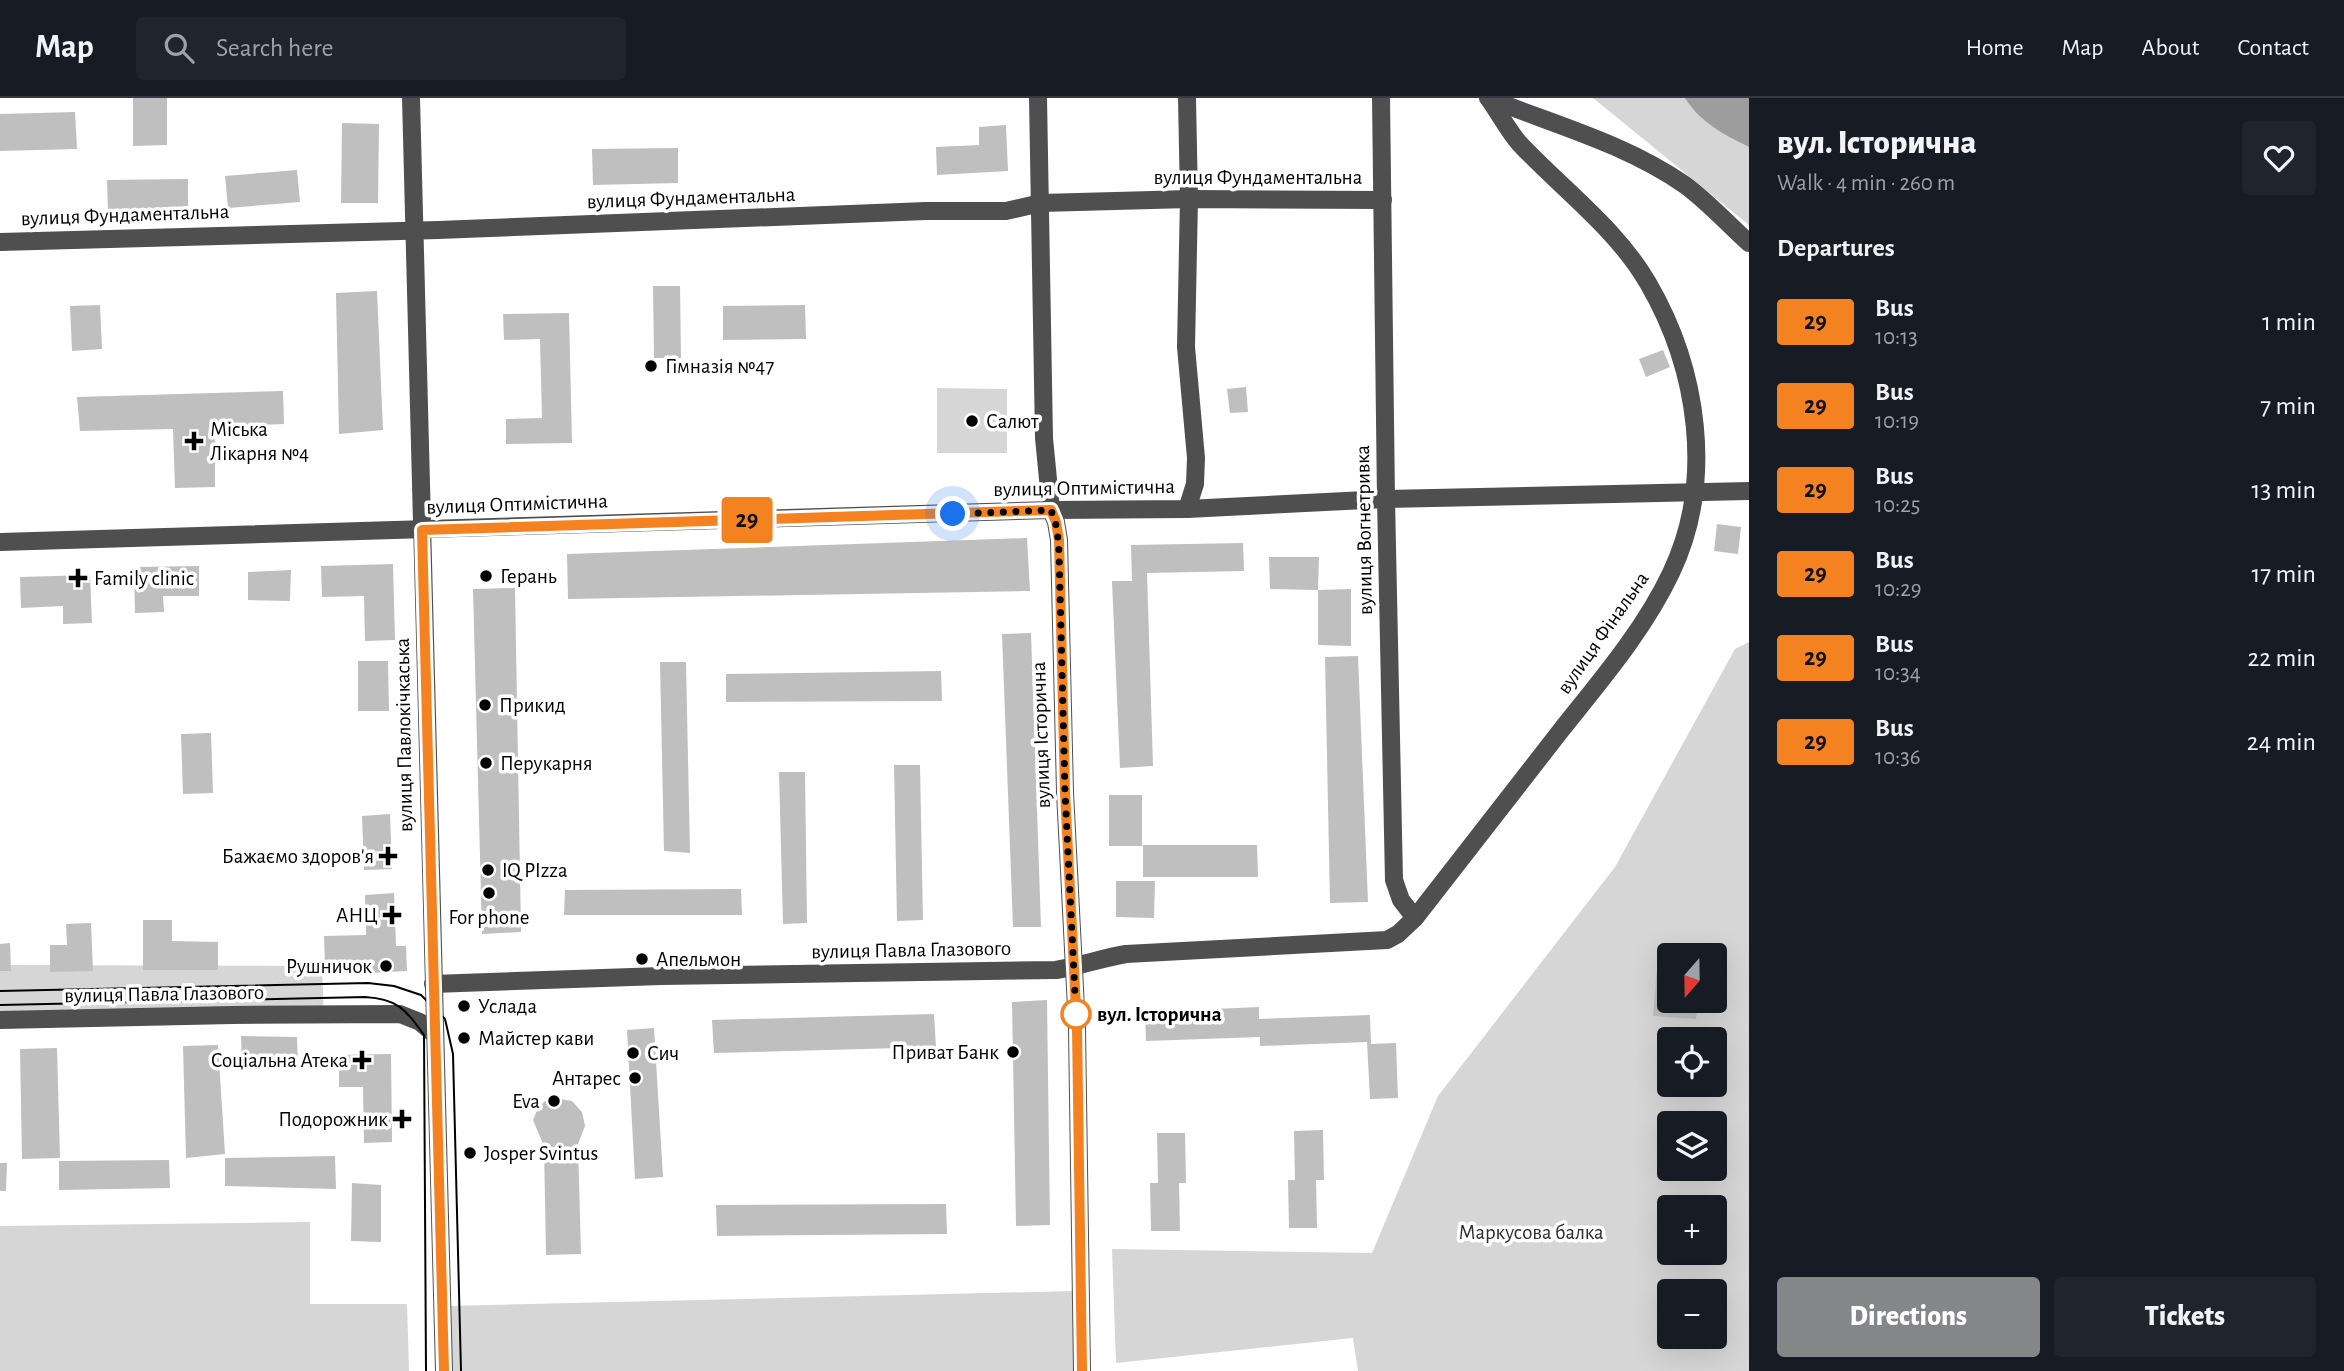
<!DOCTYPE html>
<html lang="en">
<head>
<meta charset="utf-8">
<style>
	body { margin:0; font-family:"Alegreya Sans",sans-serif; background:#20242c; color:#f1f3f6; height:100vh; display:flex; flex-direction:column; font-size:26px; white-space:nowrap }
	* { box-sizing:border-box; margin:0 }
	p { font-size:23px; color:#9ea1a6 }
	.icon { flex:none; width:38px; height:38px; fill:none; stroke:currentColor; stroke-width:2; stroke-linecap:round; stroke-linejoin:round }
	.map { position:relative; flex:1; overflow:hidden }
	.panel { display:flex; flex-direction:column; background:#171b24; width:595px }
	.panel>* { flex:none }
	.badge { padding:0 14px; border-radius:5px; font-size:24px; line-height:46px }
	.needle { width:46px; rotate:200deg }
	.controls { position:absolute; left:1657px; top:845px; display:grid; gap:14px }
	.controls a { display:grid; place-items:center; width:70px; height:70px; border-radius:7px; background:#171b24; box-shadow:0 7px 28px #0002; font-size:35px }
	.you { position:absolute; width:35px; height:35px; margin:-18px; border:5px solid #fff; border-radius:50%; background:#1a73e8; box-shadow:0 0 0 10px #1a73e833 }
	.map>.badge { position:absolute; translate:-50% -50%; box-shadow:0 0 0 4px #fff }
	h2 { padding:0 28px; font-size:26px; line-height:63px }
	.round { display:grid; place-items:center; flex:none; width:74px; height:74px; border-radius:7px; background:#20242c }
	.overview { display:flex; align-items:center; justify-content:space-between; height:119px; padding:0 28px }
	h1 { font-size:33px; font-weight:800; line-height:52px }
	.primary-button { display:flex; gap:14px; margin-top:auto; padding:14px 28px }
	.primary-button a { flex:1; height:80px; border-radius:7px; background:#858687; color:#fff; font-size:28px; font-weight:800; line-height:80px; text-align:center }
	.primary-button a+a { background:#20242c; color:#f1f3f6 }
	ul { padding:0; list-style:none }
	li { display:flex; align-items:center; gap:21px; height:84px; padding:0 28px }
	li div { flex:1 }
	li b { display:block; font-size:26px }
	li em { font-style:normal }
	li .badge { min-width:77px; font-weight:700; text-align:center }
	header { display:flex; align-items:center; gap:42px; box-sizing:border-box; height:98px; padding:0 35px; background:#171b24; border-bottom:2px solid #363941 }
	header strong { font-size:33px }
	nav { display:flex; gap:38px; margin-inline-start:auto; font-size:24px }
	.search { width:490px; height:63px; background:#20242c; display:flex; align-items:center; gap:18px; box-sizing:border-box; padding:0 24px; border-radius:7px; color:#9ea1a6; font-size:26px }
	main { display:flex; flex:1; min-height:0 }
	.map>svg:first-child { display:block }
	.green { fill:#d6d6d6; fill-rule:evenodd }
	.water { fill:#9d9d9d }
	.building { fill:#bfbfbf }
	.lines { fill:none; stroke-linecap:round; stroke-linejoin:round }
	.minor { stroke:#4f4f4f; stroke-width:18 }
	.tram { stroke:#000; stroke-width:2 }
	.line-casing { stroke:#fff; stroke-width:16 }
	.line { stroke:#f58220; stroke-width:10 }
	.walk { stroke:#000; stroke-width:7; stroke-dasharray:0 12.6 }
	.poi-dot { fill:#000; stroke:#fff; stroke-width:2.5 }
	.stop-dot { fill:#fff; stroke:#f58220; stroke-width:3.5 }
	.labels { text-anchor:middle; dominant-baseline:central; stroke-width:7; stroke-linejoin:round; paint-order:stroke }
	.street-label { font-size:21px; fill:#000; stroke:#fff }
	.poi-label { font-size:21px; fill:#000; stroke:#fff; text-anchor:start }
	.stop-label { font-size:21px; font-weight:bold; fill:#000; stroke:#fff; text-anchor:start }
	.park-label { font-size:21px; fill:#2d2d2d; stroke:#fff }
</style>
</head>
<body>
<header>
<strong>Map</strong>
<div class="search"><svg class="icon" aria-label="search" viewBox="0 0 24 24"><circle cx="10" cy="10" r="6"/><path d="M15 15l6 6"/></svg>Search here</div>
<nav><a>Home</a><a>Map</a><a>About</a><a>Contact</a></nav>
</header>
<main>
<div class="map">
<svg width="1749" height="1273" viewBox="0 0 1749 1273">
	<rect width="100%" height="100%" fill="#fff"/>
	<g class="green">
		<polygon points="1593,0 1749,0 1749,127"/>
		<polygon points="937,290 1007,291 1007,355 937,355"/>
		<path d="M1749,544V1273H1358L1353,1240L1116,1265L1112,1151L1372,1155L1438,998L1615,769L1735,551ZM1670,858H1715V903H1670ZM1670,942H1715V987H1670ZM1670,1026H1715V1071H1670ZM1670,1110H1715V1155H1670ZM1670,1194H1715V1239H1670Z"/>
		<polygon points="0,867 322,868 324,922 0,928"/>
		<polygon points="310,1124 310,1206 407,1206 409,1273 0,1273 0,1128"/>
		<polygon points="1075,1193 1077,1273 449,1273 446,1208"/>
	</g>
	<path class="water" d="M1685,0H1749V49C1723,36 1701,25 1685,0Z"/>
	<g class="building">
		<polygon points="133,0 167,0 167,47 133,48"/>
		<polygon points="75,14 77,51 0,53 0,16"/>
		<polygon points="342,25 379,26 378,105 341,105"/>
		<polygon points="1006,27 1008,73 937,77 936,49 979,47 979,29"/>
		<polygon points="678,50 678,85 593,87 592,51"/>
		<polygon points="297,72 300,104 228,110 225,78"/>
		<polygon points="188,81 188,112 108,114 107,82"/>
		<polygon points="653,188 680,188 681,260 654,260"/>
		<polygon points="377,193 383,332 339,336 336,195"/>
		<polygon points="100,207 102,251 72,253 70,208"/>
		<polygon points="805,207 806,241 723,242 723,208"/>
		<polygon points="569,215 572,345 506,346 506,321 542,320 540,241 504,242 503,216"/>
		<polygon points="1663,252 1670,269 1646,279 1639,261"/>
		<polygon points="1246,289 1248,314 1230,315 1227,291"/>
		<polygon points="283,293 284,326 215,329 215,389 175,390 173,331 80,333 77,299"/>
		<polygon points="1717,426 1741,429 1738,456 1714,453"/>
		<polygon points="1027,440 1030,493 568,501 567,456"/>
		<polygon points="1243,445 1244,473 1147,475 1153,668 1120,670 1112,483 1132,483 1131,447"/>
		<polygon points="1269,459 1319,459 1318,492 1351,491 1351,548 1318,547 1318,492 1270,491"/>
		<polygon points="393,466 395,542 365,543 364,498 322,499 321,468"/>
		<polygon points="199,468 199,498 163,498 164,514 135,515 134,469"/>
		<polygon points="291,472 290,503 248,502 248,474"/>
		<polygon points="90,477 92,525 63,526 63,508 21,510 20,479"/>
		<polygon points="515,490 521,834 482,836 473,491"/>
		<polygon points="1031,535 1041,829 1013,829 1002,536"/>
		<polygon points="1358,558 1368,804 1330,805 1325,559"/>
		<polygon points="358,563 388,563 389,613 358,613"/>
		<polygon points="660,564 686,564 690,755 664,753"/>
		<polygon points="941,573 942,603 726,604 726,576"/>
		<polygon points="211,635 213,695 183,696 181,636"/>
		<polygon points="894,667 920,667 923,822 897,823"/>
		<polygon points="779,674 805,674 807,825 783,826"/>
		<rect x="1109" y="697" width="33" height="51"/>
		<polygon points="390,716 392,771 364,772 362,718"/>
		<polygon points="1143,747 1257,747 1258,779 1143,779"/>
		<polygon points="1116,783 1155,783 1154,820 1116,819"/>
		<polygon points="741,791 742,817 564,817 565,792"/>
		<polygon points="394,795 396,848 406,848 407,873 370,875 370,866 325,868 324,838 366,837 365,797"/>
		<polygon points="143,822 172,822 172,843 218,844 218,872 143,872"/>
		<polygon points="91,825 93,873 50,874 50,847 67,847 66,826"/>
		<polygon points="10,845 11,873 0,873 0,846"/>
		<polygon points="1657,870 1670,871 1670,903 1698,903 1696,921 1653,918"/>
		<polygon points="1047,902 1050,1127 1016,1128 1012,904"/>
		<polygon points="1259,909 1259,921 1370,917 1371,946 1396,945 1398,1000 1370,1001 1367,944 1260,948 1260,939 1146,943 1145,914"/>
		<polygon points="934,916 936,949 714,955 712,922"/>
		<polygon points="654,930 663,1079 635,1081 627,932"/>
		<polygon points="241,938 297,939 298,969 242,967"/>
		<polygon points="218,947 225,1056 186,1060 183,948"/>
		<polygon points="57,950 60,1060 22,1061 20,951"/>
		<polygon points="391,956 392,1044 364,1045 363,989 339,989 339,957"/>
		<polygon points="555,1000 572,1003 582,1014 585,1028 578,1046 581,1156 546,1157 544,1048 533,1022 538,1010 545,1003"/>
		<polygon points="1323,1032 1324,1082 1316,1082 1317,1130 1289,1130 1288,1082 1295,1082 1294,1033"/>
		<polygon points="1157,1035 1185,1035 1186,1085 1179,1085 1180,1133 1151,1133 1150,1085 1158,1085"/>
		<polygon points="335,1058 336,1091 225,1088 225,1060"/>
		<polygon points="169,1062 170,1090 59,1092 59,1063"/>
		<polygon points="0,1065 7,1065 6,1093 0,1093"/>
		<polygon points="352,1085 381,1087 381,1144 351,1143"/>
		<polygon points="946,1106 947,1136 717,1138 716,1107"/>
	</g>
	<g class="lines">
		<g class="minor">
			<polyline points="411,0 444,1273"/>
			<polyline points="1038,0 1044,340 1051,412 1056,424 1059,442 1065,694 1077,930 1082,1273"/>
			<path d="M1488,0C1555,27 1624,45 1685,87C1708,104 1728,126 1749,145"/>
			<polyline points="0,144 438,132 926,113 1006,113 1041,105 1189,101 1383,102"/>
			<polyline points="1187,411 1195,386 1196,360 1186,249 1189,101 1187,0"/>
			<polyline points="0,444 1051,412 1187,411 1386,401 1749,393"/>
			<path d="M1415,820C1464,757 1513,694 1562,631C1601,582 1644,532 1671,475C1715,383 1698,271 1648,185C1616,130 1562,91 1519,45C1508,32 1499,15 1489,1"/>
			<path d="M433,886L661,878L1056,872C1080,868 1102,860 1126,856L1387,842L1398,836L1415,820L1401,802L1394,782L1386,401L1381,0"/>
			<polyline points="0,922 232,917 400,916 420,924 434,936"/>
		</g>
		<g class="tram">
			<polyline points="0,893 368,885 394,888 421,897 445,921 453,956 461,1273"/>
			<path d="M0,907L365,899C398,901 405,911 424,937L426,1273"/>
		</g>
	</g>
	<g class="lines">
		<defs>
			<polyline id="line" points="444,1273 422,432 1051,412 1056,424 1059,442 1065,694 1077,930 1082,1273"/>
		</defs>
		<use href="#line" class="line-casing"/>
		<use href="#line" class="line"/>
		<polyline class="walk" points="953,416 1051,412 1057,430 1059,453 1065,694 1076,916"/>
	</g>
	<g class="poi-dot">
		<circle cx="651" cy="268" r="7"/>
		<circle cx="972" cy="323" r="7"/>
		<path d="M190.5 332.5h7v7h7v7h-7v7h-7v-7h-7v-7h7z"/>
		<circle cx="486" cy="478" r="7"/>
		<path d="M74.5 469.5h7v7h7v7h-7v7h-7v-7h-7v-7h7z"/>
		<circle cx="485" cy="607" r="7"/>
		<circle cx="486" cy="665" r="7"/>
		<path d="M384.5 747.5h7v7h7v7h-7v7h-7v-7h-7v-7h7z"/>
		<circle cx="488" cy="772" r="7"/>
		<circle cx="489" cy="795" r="7"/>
		<path d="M388.5 806.5h7v7h7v7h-7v7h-7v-7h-7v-7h7z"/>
		<circle cx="642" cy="861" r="7"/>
		<circle cx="386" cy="868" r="7"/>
		<circle cx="464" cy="908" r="7"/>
		<circle cx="464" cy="940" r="7"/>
		<circle cx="1013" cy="954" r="7"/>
		<circle cx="633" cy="955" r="7"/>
		<path d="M358.5 951.5h7v7h7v7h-7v7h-7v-7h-7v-7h7z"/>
		<circle cx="635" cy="980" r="7"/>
		<circle cx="554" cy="1003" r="7"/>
		<path d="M398.5 1010.5h7v7h7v7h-7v7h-7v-7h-7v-7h7z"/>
		<circle cx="470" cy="1055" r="7"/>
	</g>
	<circle class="stop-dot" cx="1076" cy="916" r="14"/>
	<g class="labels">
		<g class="street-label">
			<text x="1258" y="79">вулиця Фундаментальна</text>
			<text transform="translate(691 100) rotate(-2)">вулиця Фундаментальна</text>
			<text transform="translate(125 117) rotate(-2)">вулиця Фундаментальна</text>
			<text transform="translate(1084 390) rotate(-1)">вулиця Оптимістична</text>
			<text transform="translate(517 406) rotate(-2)">вулиця Оптимістична</text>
			<text transform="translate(1364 432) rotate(-91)">вулиця Вогнетривка</text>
			<text transform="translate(1603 535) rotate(-55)">вулиця Фінальна</text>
			<text transform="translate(404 637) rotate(-91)">вулиця Павлокічкаська</text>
			<text transform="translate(1041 637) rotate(-92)">вулиця Історична</text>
			<text transform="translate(911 852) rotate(-1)">вулиця Павла Глазового</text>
			<text transform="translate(164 896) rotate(-1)">вулиця Павла Глазового</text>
		</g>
		<g class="poi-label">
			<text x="665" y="268">Гімназія №47</text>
			<text x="986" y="323">Салют</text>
			<text x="210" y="331">Міська<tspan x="210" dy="24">Лікарня №4</tspan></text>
			<text x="500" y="478">Герань</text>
			<text x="94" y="480">Family clinic</text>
			<text x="499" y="607">Прикид</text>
			<text x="500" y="665">Перукарня</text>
			<text x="374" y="758" text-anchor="end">Бажаємо здоров'я</text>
			<text x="502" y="772">IQ PIzza</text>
			<text x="378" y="817" text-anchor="end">АНЦ</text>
			<text x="489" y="819" text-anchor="middle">For phone</text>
			<text x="656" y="861">Апельмон</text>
			<text x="372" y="868" text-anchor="end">Рушничок</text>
			<text x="478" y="908">Услада</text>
			<text x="478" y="940">Майстер кави</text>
			<text x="999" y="954" text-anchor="end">Приват Банк</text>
			<text x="647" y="955">Сич</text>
			<text x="348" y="962" text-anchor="end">Соціальна Атека</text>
			<text x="621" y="980" text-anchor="end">Антарес</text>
			<text x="540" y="1003" text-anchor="end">Eva</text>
			<text x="388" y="1021" text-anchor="end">Подорожник</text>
			<text x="484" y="1055">Josper Svintus</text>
		</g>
		<g class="stop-label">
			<text x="1097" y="916">вул. Історична</text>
		</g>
		<g class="park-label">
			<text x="1531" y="1134">Маркусова балка</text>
		</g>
	</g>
</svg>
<div class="controls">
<a><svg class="needle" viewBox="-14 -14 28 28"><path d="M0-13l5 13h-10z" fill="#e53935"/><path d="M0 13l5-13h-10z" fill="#9ea1a6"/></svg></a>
<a><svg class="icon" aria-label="locate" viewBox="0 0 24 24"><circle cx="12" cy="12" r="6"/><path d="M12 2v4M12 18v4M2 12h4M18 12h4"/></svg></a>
<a><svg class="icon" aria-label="layers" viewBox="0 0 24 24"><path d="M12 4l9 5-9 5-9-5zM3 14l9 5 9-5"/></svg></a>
<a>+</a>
<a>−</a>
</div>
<div class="you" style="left:953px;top:416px"></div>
<b class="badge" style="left:747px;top:422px;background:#f58220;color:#111">29</b>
</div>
<section class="panel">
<div class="overview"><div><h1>вул. Історична</h1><p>Walk · 4 min · 260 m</p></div><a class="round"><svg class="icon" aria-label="heart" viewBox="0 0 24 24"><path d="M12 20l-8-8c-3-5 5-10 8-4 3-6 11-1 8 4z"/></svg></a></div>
<h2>Departures</h2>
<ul>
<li><span class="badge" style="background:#f58220;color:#111">29</span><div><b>Bus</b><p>10:13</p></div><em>1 min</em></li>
<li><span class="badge" style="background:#f58220;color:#111">29</span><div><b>Bus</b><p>10:19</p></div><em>7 min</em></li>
<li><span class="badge" style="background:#f58220;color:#111">29</span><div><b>Bus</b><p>10:25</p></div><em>13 min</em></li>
<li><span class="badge" style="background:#f58220;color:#111">29</span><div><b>Bus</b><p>10:29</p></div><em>17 min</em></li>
<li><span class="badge" style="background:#f58220;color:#111">29</span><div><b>Bus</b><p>10:34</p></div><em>22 min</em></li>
<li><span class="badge" style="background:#f58220;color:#111">29</span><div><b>Bus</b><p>10:36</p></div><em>24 min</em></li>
</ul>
<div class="primary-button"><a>Directions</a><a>Tickets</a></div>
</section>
</main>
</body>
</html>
